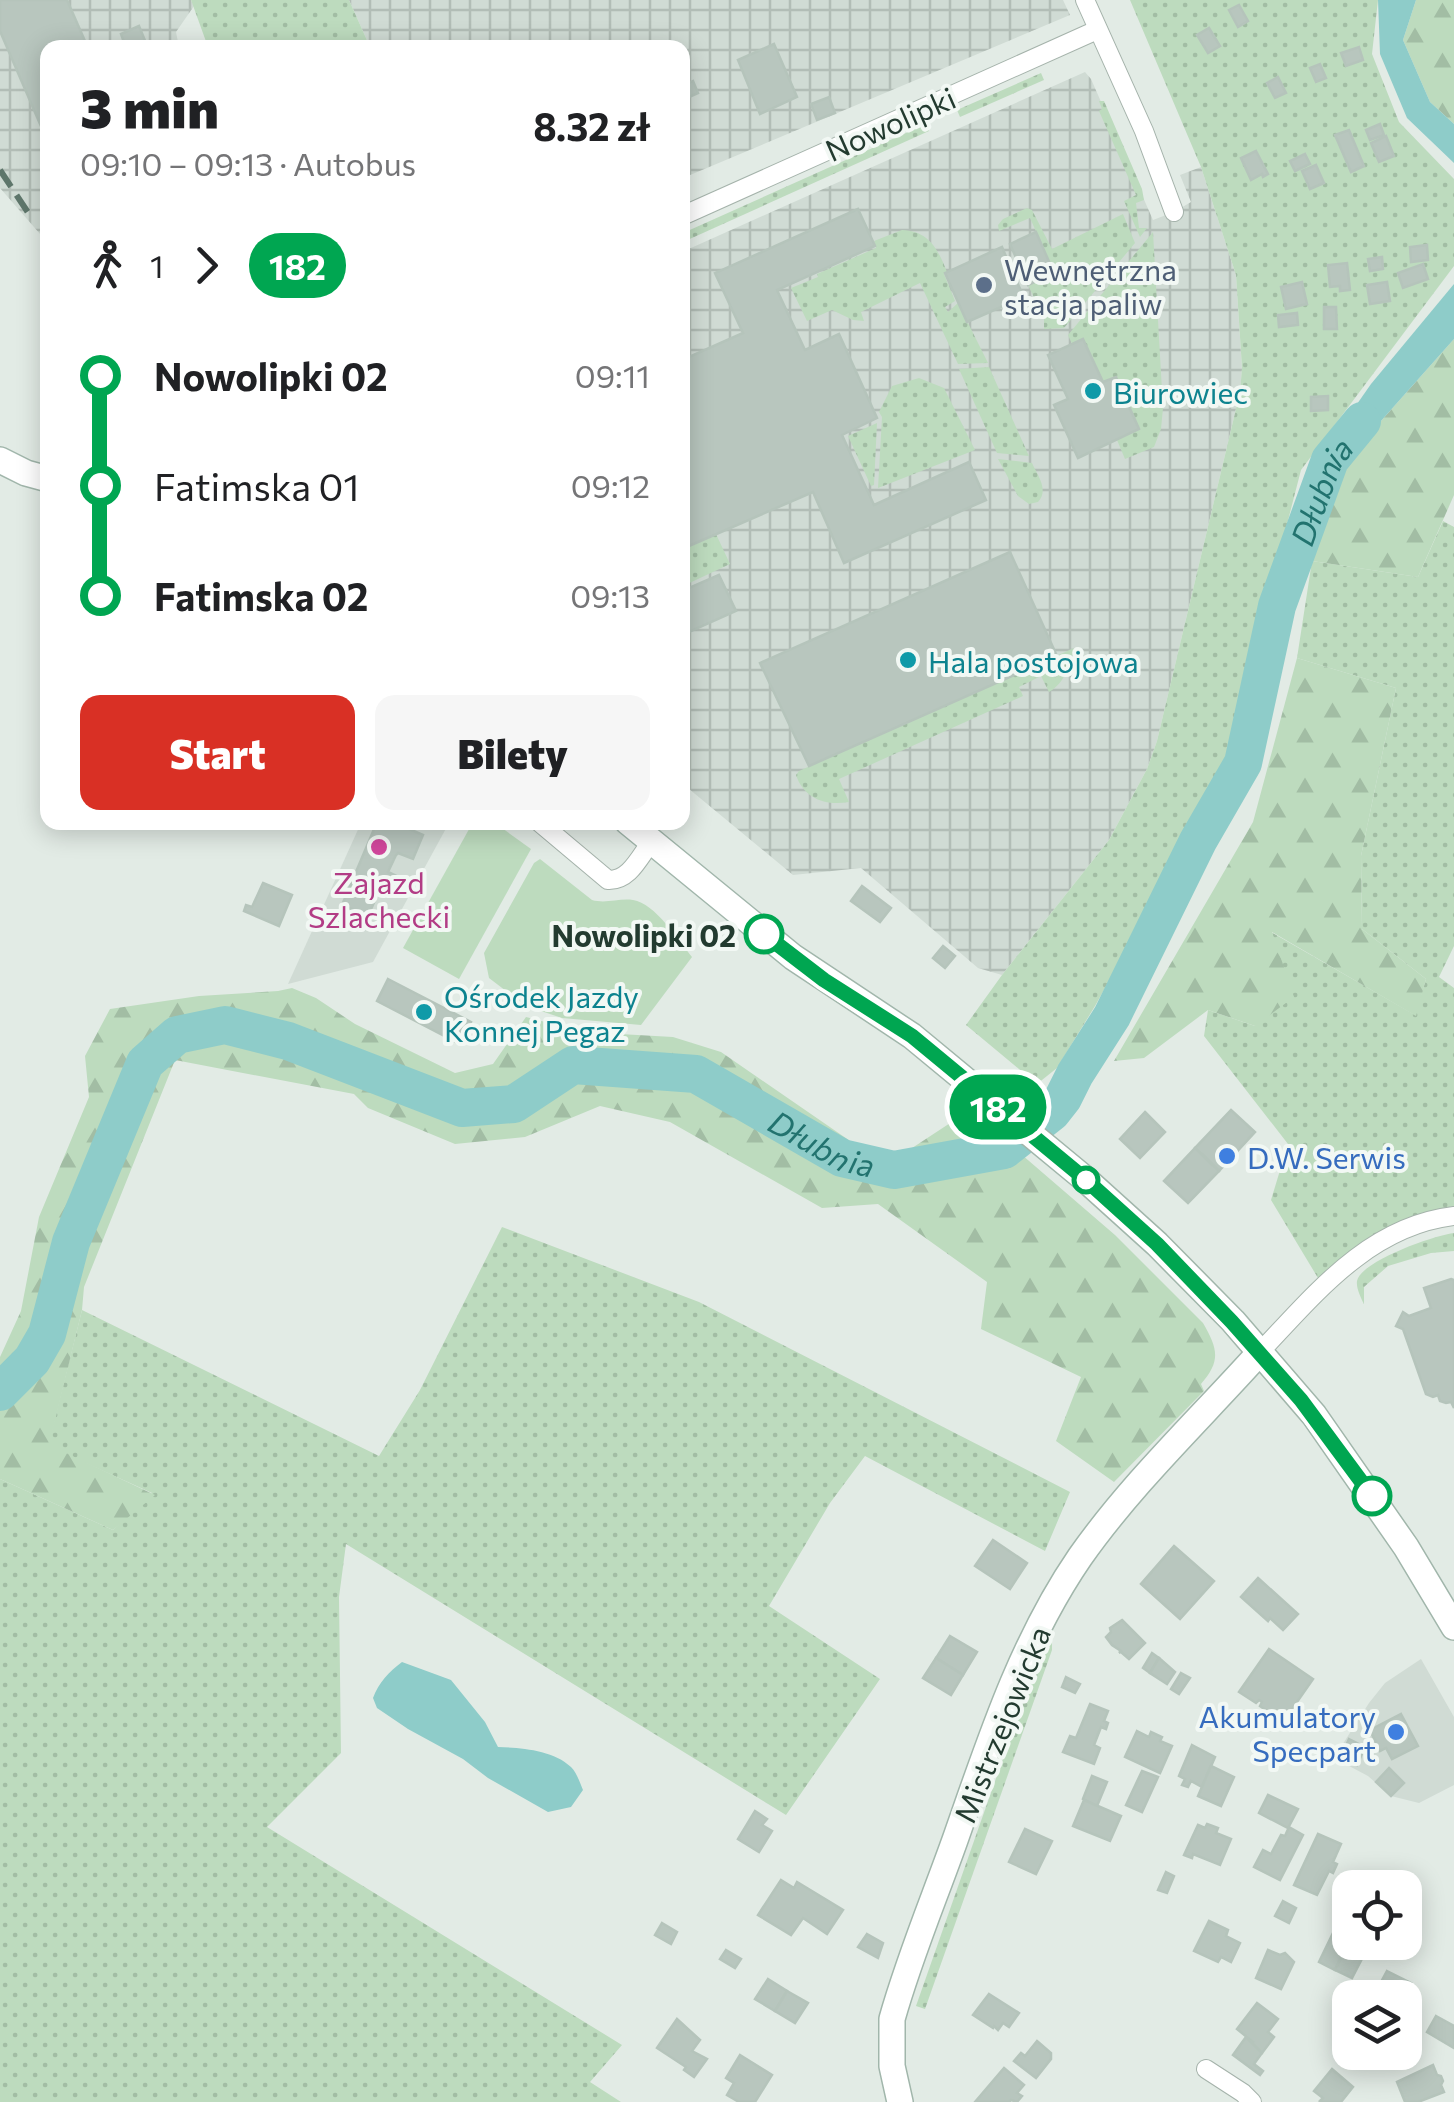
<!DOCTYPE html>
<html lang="pl">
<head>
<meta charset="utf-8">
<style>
	body { margin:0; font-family:Commissioner,sans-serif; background:#f6f6f6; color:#202124; height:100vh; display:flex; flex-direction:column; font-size:38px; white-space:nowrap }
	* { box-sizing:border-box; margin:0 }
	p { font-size:32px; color:#757577 }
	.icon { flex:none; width:55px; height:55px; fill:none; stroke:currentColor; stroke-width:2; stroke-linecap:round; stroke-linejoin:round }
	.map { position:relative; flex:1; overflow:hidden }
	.panel { position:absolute; left:40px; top:40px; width:650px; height:790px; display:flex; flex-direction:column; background:#fff; border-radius:20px; box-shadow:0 5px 25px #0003 }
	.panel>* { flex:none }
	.badge { padding:0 20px; border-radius:32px; font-size:35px; line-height:65px }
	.buttons { position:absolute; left:1332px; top:1870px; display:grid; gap:20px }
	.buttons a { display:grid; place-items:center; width:90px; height:90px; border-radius:20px; background:#fff; box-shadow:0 5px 25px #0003; font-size:50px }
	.map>.badge { position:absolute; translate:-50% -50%; box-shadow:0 0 0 5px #fff }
	.legs { display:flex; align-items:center; gap:15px; height:110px; padding:0 40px; font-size:32px }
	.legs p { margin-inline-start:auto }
	.head { display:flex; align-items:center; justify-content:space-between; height:170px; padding:0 40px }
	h1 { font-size:55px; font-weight:800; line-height:75px }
	.cta { display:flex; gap:20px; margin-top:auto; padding:20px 40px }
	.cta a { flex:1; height:115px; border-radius:20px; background:#d93025; color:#fff; font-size:40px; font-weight:800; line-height:115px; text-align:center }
	.cta a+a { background:#f6f6f6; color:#202124 }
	ul { padding:0 40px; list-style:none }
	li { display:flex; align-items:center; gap:35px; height:110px; font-size:38px }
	li i { display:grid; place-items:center; width:15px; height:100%; margin:0 12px; background:currentColor }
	li i::after { content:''; width:25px; height:25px; margin:-12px; border:8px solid; border-radius:50%; background:#fff }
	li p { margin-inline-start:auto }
	li:first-child i { background:linear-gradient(#0000 50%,currentColor 0) }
	li:last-child i { background:linear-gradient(currentColor 50%,#0000 0) }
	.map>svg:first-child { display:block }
	.built { fill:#d0dbd4 }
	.industrial { fill:url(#industrial-grid) }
	.green { fill:url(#green-dots) }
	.forest { fill:url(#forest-firs) }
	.pitch { fill:#bddbbe }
	.water { fill:#8eccc9 }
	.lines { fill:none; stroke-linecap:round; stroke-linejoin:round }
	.river { stroke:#8eccc9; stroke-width:38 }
	.building { fill:#b8c6be; stroke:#b5c4bb; stroke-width:2.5 }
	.street-casing { stroke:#a5b3ab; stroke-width:20 }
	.secondary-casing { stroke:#a1b6ab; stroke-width:28 }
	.street { stroke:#fff; stroke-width:18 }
	.secondary { stroke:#fff; stroke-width:25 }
	.rail { stroke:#5e766b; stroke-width:6; stroke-dasharray:20 10; stroke-linecap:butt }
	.line-1-casing { stroke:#fff; stroke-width:22 }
	.line-1 { stroke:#00a651; stroke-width:15 }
	.service-dot { fill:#5c6f8a; stroke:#f2f8f4; stroke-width:4 }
	.culture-dot { fill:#0f9aa8; stroke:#f2f8f4; stroke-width:4 }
	.hotel-dot { fill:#d1479c; stroke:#f2f8f4; stroke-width:4 }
	.stop-1-dot { fill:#fff; stroke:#00a651; stroke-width:5 }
	.shop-dot { fill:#3f7fe0; stroke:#f2f8f4; stroke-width:4 }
	.labels { text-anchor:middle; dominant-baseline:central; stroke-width:8; stroke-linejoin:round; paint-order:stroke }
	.street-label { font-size:30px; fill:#233b30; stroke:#f2f8f4 }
	.service-label { font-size:30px; fill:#4e5e75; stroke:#f2f8f4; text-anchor:start }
	.culture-label { font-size:30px; fill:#0d838f; stroke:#f2f8f4; text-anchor:start }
	.hotel-label { font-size:30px; fill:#b23c85; stroke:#f2f8f4 }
	.stop-label { font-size:30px; font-weight:bold; fill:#233b30; stroke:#f2f8f4; text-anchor:end }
	.shop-label { font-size:30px; fill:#366cbe; stroke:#f2f8f4; text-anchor:start }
	.water-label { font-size:32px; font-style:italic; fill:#22736f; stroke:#f2f8f4 }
</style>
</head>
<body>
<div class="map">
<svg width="1454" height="2102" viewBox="0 0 1454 2102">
	<defs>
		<pattern id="industrial-grid" width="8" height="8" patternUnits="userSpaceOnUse" patternTransform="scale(2.5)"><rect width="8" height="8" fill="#d0dbd4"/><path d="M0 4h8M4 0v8" fill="none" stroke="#b2bdb6"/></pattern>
		<pattern id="green-dots" width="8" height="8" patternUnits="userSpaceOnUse" patternTransform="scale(2.5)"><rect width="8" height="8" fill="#bddbbe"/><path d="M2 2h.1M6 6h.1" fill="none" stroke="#a2bda4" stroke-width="1.8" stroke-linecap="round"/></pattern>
		<pattern id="forest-firs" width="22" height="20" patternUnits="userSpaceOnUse" patternTransform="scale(2.5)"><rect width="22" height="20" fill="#bddbbe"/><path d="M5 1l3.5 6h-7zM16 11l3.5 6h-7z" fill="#a2bda4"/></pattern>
	</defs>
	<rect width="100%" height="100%" fill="#e2ebe5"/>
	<g class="built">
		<polygon points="361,823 449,823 373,962 288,984"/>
		<polygon points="1421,1659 1454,1717 1454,1785 1419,1803 1391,1796 1368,1776 1336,1759 1339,1750 1369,1703 1385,1683"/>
	</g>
	<g class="industrial">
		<polygon points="0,0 191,0 194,6 176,32 179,47 48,48 47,242 0,188"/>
		<polygon points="349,0 1063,0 1070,15 683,178 682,48 370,47"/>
		<polygon points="1085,72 1091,79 1153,220 1174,212 1191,202 1180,175 1201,167 1236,275 1242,369 1240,392 1157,741 1147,769 1109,840 1002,975 978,968 861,868 793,875 683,784 682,252"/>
	</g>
	<g class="green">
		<polygon points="191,0 349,0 370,47 208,47"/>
		<polygon points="1130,0 1378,0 1372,54 1399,122 1454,179 1454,266 1301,470 1228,753 1147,912 1095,1006 1057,1068 1037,1084 966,1025 1002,975 1109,840 1147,769 1157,741 1240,392 1242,368 1236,275 1201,167"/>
		<polygon points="1041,73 1044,80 960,117 957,110"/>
		<polygon points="1099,101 1104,101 1142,189 1144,200 1136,203 1139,228 1147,228 1140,237 1124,201 1136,195 1099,111 1102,109"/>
		<polygon points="926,124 929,131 683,242 683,233"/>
		<polygon points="1027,208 1032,210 1052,249 1123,214 1135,243 1064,328 1044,329 1044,319 1028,285 1054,272 1030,218 999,231 998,225 1003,219"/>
		<path d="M902,230C929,231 938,249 947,272L944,274L955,301L945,307L948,312L958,303L988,363L958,364L920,283L861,312L864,321L853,320L832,310L807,321L791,288L818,277L817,274L876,248L874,241Z"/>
		<polygon points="1153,232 1163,408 1161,429 1154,447 1125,459 1117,440 1139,428 1116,378 1103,382 1083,339 1072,344 1068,335"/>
		<polygon points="989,367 1029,456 997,453 959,369"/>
		<polygon points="919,378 944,388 975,450 878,488 882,417 879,412 892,386"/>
		<polygon points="877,423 874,485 871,486 848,436"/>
		<path d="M998,459L1032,463C1038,476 1049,490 1038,502L1029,504L1018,496Z"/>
		<path d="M1443,521L1454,527V946L1439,977L1454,988V1206C1407,1214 1355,1249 1318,1278L1271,1200L1288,1144L1204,1036L1208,1010L1255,1026L1271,932L1415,1015L1426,979L1362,929L1361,856L1396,688L1297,658L1312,561L1418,577Z"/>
		<polygon points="716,534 730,564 683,586 683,549"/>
		<path d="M1074,648C1070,665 1065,683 1049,692L1041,676L1019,687L1023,696L839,779L849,802C826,806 804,799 796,775L799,771Z"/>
		<polygon points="502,1227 699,1302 1070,1492 1045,1551 865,1456 830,1503 769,1606 880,1679 786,1815 346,1544 339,1597 341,1753 267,1827 622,2045 590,2082 621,2102 0,2102 0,1479 113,1530 152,1493 48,1446 82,1310 379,1456 420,1390"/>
		<path d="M1454,1233V1251L1431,1253L1388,1266L1364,1287V1304C1361,1298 1356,1288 1357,1281C1361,1261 1435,1235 1454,1233Z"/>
		<polygon points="1052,1637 1052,1650 925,2009 916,2006 1013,1730 1037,1668"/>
	</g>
	<g class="forest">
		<polygon points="1416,0 1454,0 1454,124 1430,102 1403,40"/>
		<polygon points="1454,339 1454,495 1418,577 1312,561 1348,458"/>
		<polygon points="1297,658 1396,688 1361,856 1362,929 1426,979 1416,1016 1272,932 1294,997 1255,1026 1208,1010 1144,1058 1114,1061 1253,822"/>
		<path d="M292,988L316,998L355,1024L455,1073L493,1064L526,1017L584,1032L673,1037L721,1052L869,1154L906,1152L970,1110L1115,1235L1203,1323C1218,1349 1221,1361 1201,1384L1204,1391L1114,1482L1056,1441L1081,1377L981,1329L987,1282L878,1204L822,1208L670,1122L600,1106L525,1137L455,1144L368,1108L354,1094L175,1060L84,1287L82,1310L49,1445L155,1495L113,1530L0,1479V1357L21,1311L39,1217L89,1097L85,1056L110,1009L199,996L278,991Z"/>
	</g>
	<g class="pitch">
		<polygon points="473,822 495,823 531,849 459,979 403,948"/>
		<path d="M540,859L592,900C606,904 619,898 633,900C655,903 679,941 692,957L641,1025L562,1018L526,1006L489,978L484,953L534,863Z"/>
	</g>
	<g class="water">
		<polygon points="1378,0 1416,0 1403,40 1430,102 1454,124 1454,163 1407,118 1380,54"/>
		<polygon points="1454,284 1454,339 1348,458 1330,460 1341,427 1371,384"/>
		<path d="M402,1662L451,1680L485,1722L498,1747C522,1748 553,1750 571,1767C577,1773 580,1783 583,1790L571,1807L548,1812L488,1778L463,1759L408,1729L377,1708L373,1698C379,1682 389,1672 402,1662Z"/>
	</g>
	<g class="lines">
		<path class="river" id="s1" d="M0,1392L32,1360L47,1334L71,1242L145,1063L177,1035L225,1025L288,1041L462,1108L514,1104L573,1065L696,1074L842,1158L894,1170L1004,1150L1052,1112L1063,1098L1075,1074L1112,1016L1198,841L1243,763L1277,606L1330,460L1362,421"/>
	</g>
	<g class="building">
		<polygon points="0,0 67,0 88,48 48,48 48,129 43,131 0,31"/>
		<polygon points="1239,5 1248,21 1238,27 1229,10"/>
		<polygon points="139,26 148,48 126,48 121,34"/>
		<polygon points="1209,28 1220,46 1208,53 1197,35"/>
		<polygon points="774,44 797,97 760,114 738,60"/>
		<polygon points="1359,47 1363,60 1346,66 1341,53"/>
		<polygon points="1320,64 1326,78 1316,82 1310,68"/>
		<polygon points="682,69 689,83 693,81 698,93 682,100"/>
		<polygon points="1278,77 1286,93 1275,98 1267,83"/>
		<polygon points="829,97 835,113 817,120 811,104"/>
		<polygon points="1380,124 1384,135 1370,140 1366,130"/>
		<polygon points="1349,130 1364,166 1351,172 1335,135"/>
		<polygon points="1386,136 1394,156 1379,162 1371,143"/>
		<polygon points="1256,151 1268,174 1263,177 1262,174 1251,180 1241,158"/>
		<polygon points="1305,154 1310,164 1295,171 1290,161"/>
		<polygon points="1316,165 1324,183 1310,189 1302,171"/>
		<polygon points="858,209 875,246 777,290 805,350 839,334 877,418 842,435 874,505 969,462 986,500 844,563 813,492 682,549 682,360 743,333 715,273"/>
		<polygon points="1036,232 1054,273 1028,285 1010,244"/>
		<polygon points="1427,245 1428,260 1411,262 1410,247"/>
		<polygon points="1002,247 1010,266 1018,263 1023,274 1015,278 1024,297 967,322 945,273"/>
		<polygon points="1382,257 1383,269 1370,271 1368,259"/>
		<polygon points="1347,263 1350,290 1340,291 1340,286 1330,287 1328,265"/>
		<polygon points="1423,264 1428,279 1403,288 1398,273"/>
		<polygon points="1302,282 1307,304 1286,309 1281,287"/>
		<polygon points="1387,282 1390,301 1370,304 1367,285"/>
		<polygon points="1324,307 1336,307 1337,329 1324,329"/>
		<polygon points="1297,313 1298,325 1279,327 1278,315"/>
		<polygon points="1083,339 1103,382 1116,377 1139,429 1078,458 1054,405 1068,399 1048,355"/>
		<polygon points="1328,396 1328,410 1311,411 1311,397"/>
		<polygon points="1010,552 1057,656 809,766 760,663"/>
		<polygon points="719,575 736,611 682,635 682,591"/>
		<polygon points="377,822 402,822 409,825 409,829 423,835 413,859 398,853 396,855 388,872 401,878 392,896 379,891 368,916 342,905"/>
		<polygon points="263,883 292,895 279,926 244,911 246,905 252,907"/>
		<polygon points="862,886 891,908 880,922 851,901"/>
		<polygon points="943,946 955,956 945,968 933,958"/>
		<polygon points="388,979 471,1022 460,1044 377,1001"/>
		<polygon points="1231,1110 1255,1132 1219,1171 1195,1148"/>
		<polygon points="1145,1112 1165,1132 1140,1158 1120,1139"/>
		<polygon points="1195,1148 1219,1171 1188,1203 1164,1181"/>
		<polygon points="1451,1279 1454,1280 1454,1408 1451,1402 1446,1403 1440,1401 1438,1395 1433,1397 1426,1394 1403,1329 1396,1326 1403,1312 1409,1316 1431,1308 1424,1288"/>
		<polygon points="993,1540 1027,1563 1010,1589 975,1566"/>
		<polygon points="1174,1546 1214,1581 1180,1619 1141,1584"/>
		<polygon points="1258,1578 1298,1614 1283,1630 1270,1618 1268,1621 1241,1597"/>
		<polygon points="1122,1620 1145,1643 1129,1659 1121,1652 1119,1653 1121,1651 1112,1645 1106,1637 1111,1632 1110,1628"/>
		<polygon points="950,1636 977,1652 963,1675 936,1658"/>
		<polygon points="1269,1649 1313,1679 1283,1722 1260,1706 1262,1702 1259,1700 1256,1703 1239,1692"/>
		<polygon points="1152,1653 1159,1658 1150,1673 1143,1668"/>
		<polygon points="936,1658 963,1675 951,1695 923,1678"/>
		<polygon points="1159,1658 1175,1672 1167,1684 1150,1673"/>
		<polygon points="1181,1673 1190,1678 1179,1694 1171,1689"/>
		<polygon points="1066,1677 1080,1684 1075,1693 1062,1687"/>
		<polygon points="1090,1704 1108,1711 1104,1721 1108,1723 1106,1729 1101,1727 1094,1745 1100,1748 1094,1764 1063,1752 1070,1736 1076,1738"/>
		<polygon points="1401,1714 1418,1746 1392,1759 1386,1748 1380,1751 1370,1730"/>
		<polygon points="1137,1731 1149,1737 1151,1732 1162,1737 1160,1741 1172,1746 1160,1773 1125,1757"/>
		<polygon points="1349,1739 1365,1747 1357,1765 1341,1757"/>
		<polygon points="1192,1745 1215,1757 1202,1787 1191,1781 1188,1787 1182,1785 1185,1779 1179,1776"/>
		<polygon points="1211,1766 1234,1777 1221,1806 1198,1796"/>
		<polygon points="1389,1768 1404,1783 1391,1796 1376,1782"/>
		<polygon points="1142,1771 1158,1777 1142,1812 1126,1805"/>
		<polygon points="1092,1776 1107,1782 1097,1806 1083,1799"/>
		<polygon points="1268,1795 1298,1809 1288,1828 1259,1813"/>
		<polygon points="1084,1800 1121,1816 1110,1841 1073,1826"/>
		<polygon points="755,1811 767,1819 762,1825 772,1831 759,1852 738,1839"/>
		<polygon points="1207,1824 1218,1828 1216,1833 1231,1839 1220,1865 1193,1854 1192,1858 1184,1855 1198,1825 1205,1828"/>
		<polygon points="1289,1827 1303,1835 1280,1880 1254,1867 1263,1850 1271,1854 1281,1835 1285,1836"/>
		<polygon points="1025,1829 1052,1841 1036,1874 1009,1862"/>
		<polygon points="1318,1834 1341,1844 1333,1862 1337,1864 1333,1873 1329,1871 1317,1895 1294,1885"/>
		<polygon points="1166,1872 1174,1876 1167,1893 1158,1890"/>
		<polygon points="781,1880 794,1888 797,1882 843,1910 827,1934 803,1918 791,1935 758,1915"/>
		<polygon points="1283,1901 1296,1908 1289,1923 1275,1916"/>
		<polygon points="1209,1921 1228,1930 1226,1936 1240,1943 1231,1962 1221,1957 1218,1962 1194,1951"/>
		<polygon points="662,1923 677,1932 671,1944 655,1935"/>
		<polygon points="1334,1931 1350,1938 1335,1970 1319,1962"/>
		<polygon points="867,1934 883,1943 878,1958 858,1947"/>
		<polygon points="1350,1941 1368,1947 1352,1978 1335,1970"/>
		<polygon points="726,1950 741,1959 735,1968 720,1959"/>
		<polygon points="1268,1950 1280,1955 1285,1953 1294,1962 1281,1989 1256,1978"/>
		<polygon points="1387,1971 1411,1983 1404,1998 1373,1998 1377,1983 1381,1982"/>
		<polygon points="768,1979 787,1991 775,2011 755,1999"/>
		<polygon points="787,1991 808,2003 795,2023 775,2011"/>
		<polygon points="989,1994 1019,2013 1009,2027 1003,2023 998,2030 994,2026 993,2028 973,2015"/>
		<polygon points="1257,2003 1278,2019 1268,2032 1274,2037 1262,2053 1251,2045 1253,2042 1237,2029"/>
		<polygon points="1436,2016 1454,2026 1454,2048 1427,2032"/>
		<polygon points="677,2019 700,2040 692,2051 707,2059 694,2077 684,2070 686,2067 657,2048"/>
		<polygon points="1246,2037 1262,2053 1254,2064 1263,2071 1260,2075 1233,2055"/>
		<polygon points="1037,2041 1051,2053 1051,2059 1036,2078 1014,2061 1021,2053 1025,2056"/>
		<polygon points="740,2055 772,2075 755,2102 739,2102 727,2095 734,2083 726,2078"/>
		<polygon points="1433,2065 1437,2075 1441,2076 1443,2081 1441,2085 1444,2092 1418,2102 1405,2102 1397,2082"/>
		<polygon points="1004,2068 1024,2085 1017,2093 1022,2096 1017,2102 1011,2100 1009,2102 975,2102"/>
		<polygon points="1332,2069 1353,2087 1341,2102 1322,2102 1320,2101 1323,2098 1314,2091"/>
	</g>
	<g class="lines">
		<defs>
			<g id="street">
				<polyline points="1085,0 1144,131 1174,212"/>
				<polyline points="682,216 1097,30"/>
				<path d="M539,822L608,880C629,881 639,858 651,842"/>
				<path d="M1260,1352C1315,1294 1369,1226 1454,1216"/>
				<polyline points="1206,2069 1243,2093 1252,2102"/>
			</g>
			<g id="secondary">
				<polyline points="0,460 26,473 48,479"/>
				<polyline points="628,822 793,957 912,1036 1085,1179 1157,1244 1233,1321 1314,1415 1406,1547 1454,1627"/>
				<path d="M900,2102L892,2066V2019C909,1958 934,1899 955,1840C989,1743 1021,1643 1080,1557C1132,1483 1200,1419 1260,1352"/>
			</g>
		</defs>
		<use href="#street" class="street-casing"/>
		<use href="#secondary" class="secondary-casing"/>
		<use href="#street" class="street"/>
		<use href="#secondary" class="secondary"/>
		<polyline class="rail" points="0,170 29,214"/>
	</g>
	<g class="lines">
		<defs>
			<polyline id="line-1" points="764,934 824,980 912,1036 1085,1179 1157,1244 1232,1322 1301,1400 1372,1496"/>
		</defs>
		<use href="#line-1" class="line-1-casing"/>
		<use href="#line-1" class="line-1"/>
	</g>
	<circle class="service-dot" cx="984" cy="285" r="10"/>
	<g class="culture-dot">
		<circle cx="1093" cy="391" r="10"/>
		<circle cx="908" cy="660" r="10"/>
		<circle cx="424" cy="1012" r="10"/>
	</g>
	<circle class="hotel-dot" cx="379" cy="847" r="10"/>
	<g class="stop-1-dot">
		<circle cx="764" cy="934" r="18"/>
		<circle cx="1086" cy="1180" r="12"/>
		<circle cx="1372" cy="1496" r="18"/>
	</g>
	<g class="shop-dot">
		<circle cx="1227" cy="1156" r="10"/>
		<circle cx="1396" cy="1732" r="10"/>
	</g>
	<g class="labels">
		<g class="street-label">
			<text transform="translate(890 123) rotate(-24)">Nowolipki</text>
			<text transform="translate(1001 1724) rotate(-68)">Mistrzejowicka</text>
		</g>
		<g class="service-label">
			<text x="1004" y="268">Wewnętrzna<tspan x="1004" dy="34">stacja paliw</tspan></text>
		</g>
		<g class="culture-label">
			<text x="1113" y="391">Biurowiec</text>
			<text x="928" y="660">Hala postojowa</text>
			<text x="444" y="995">Ośrodek Jazdy<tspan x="444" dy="34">Konnej Pegaz</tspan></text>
		</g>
		<g class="hotel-label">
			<text x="379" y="881">Zajazd<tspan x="379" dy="34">Szlachecki</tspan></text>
		</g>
		<g class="stop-label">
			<text x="736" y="934">Nowolipki 02</text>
		</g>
		<g class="shop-label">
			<text x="1247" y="1156">D.W. Serwis</text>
			<text x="1376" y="1715" text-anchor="end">Akumulatory<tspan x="1376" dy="34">Specpart</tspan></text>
		</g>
		<g class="water-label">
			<text stroke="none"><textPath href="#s1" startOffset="2030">Dłubnia</textPath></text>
			<text stroke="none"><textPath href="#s1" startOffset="1098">Dłubnia</textPath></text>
		</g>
	</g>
</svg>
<div class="buttons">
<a><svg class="icon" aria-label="locate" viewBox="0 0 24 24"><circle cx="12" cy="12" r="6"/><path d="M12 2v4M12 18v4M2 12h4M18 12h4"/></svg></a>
<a><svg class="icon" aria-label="layers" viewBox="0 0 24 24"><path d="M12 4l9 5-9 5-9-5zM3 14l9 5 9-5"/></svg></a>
</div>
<b class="badge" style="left:998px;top:1107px;background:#00a651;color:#fff">182</b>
<section class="panel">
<div class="head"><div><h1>3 min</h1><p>09:10 – 09:13 · Autobus</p></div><b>8.32 zł</b></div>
<div class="legs"><svg class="icon" aria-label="walk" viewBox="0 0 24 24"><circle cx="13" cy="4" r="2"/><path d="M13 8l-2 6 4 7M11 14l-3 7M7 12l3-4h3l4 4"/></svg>1<svg class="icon" aria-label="forward" viewBox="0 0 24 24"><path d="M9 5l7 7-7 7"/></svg><b class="badge" style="background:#00a651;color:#fff">182</b></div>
<ul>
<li><i style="color:#00a651"></i><b>Nowolipki 02</b><p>09:11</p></li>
<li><i style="color:#00a651"></i><span>Fatimska 01</span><p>09:12</p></li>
<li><i style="color:#00a651"></i><b>Fatimska 02</b><p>09:13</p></li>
</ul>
<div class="cta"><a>Start</a><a>Bilety</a></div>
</section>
</div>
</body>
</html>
